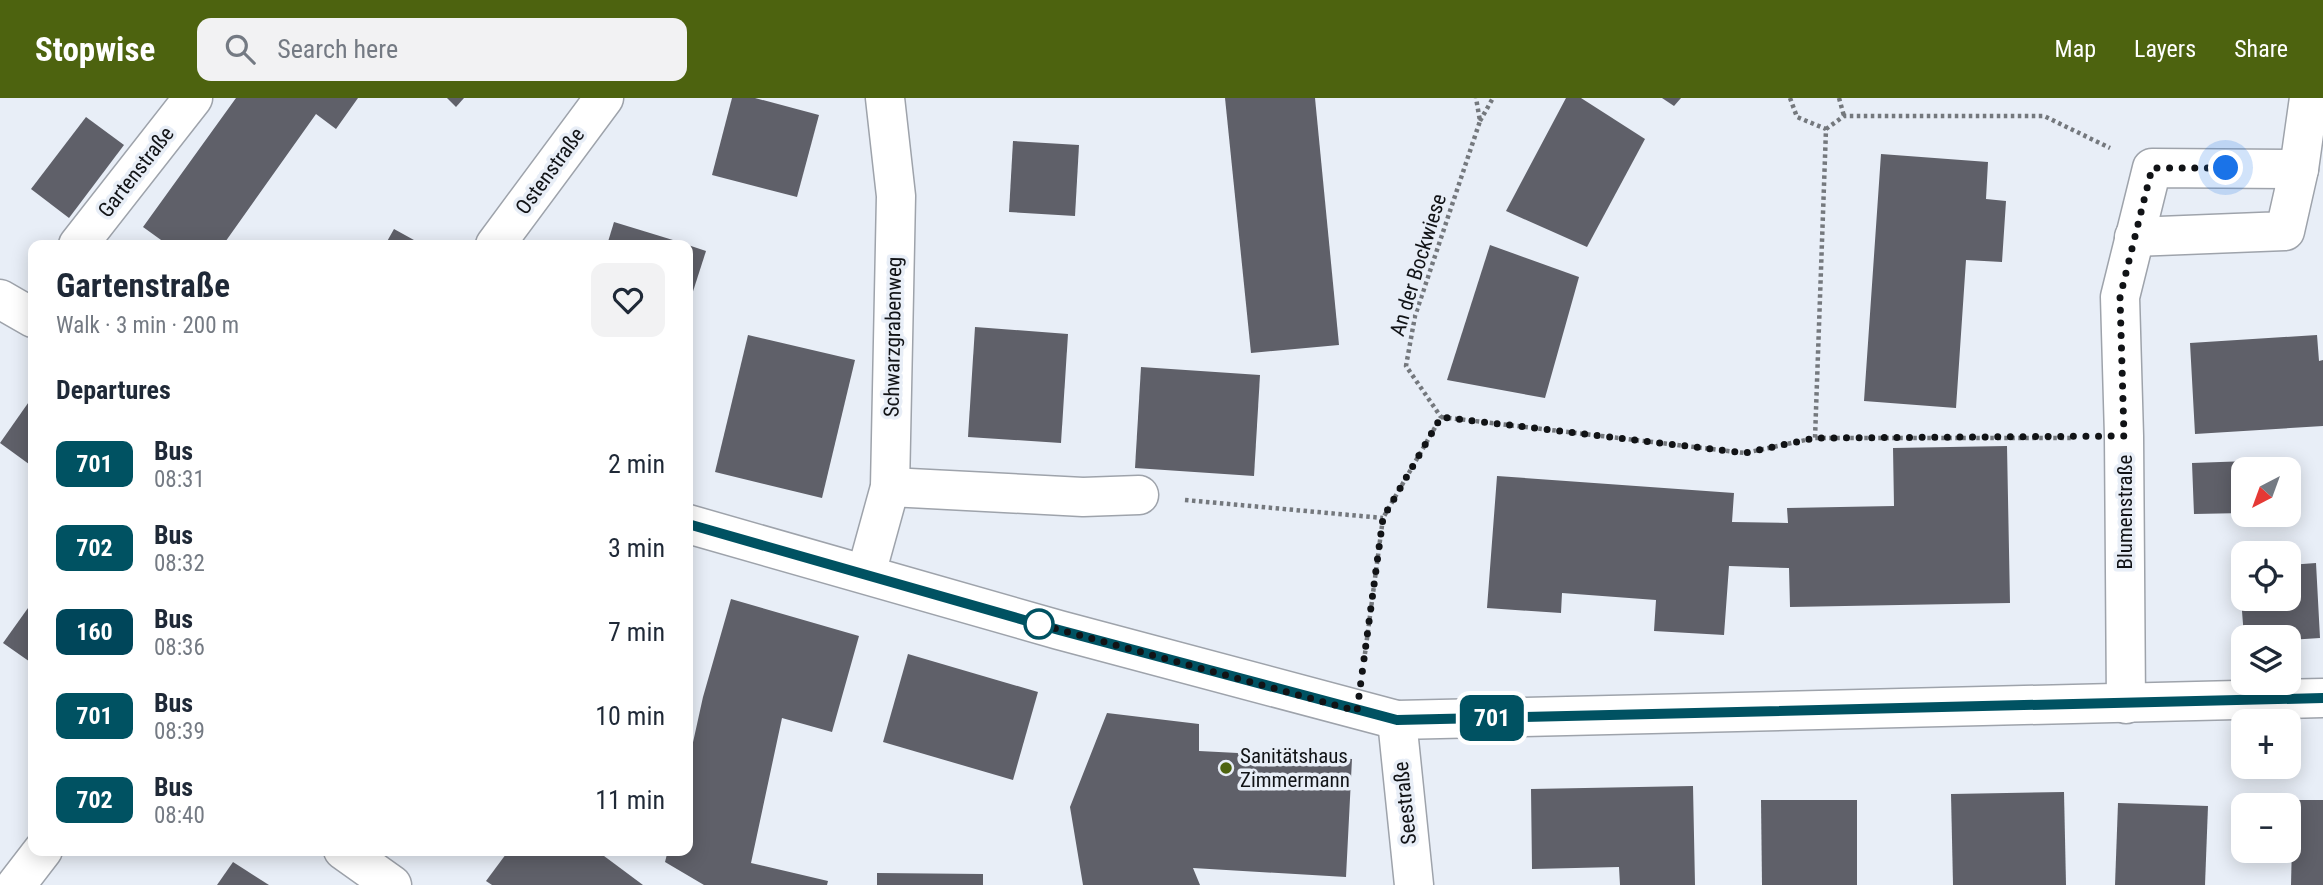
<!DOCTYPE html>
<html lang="en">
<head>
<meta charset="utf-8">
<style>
	body { margin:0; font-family:"Roboto Condensed",sans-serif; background:#f2f2f3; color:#1f2937; height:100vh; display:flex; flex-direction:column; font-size:26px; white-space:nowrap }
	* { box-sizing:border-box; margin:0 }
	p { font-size:23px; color:#747a83 }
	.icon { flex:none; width:38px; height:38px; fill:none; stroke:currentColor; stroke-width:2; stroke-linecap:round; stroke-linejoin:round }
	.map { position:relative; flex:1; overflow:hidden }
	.details { position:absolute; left:28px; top:142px; width:665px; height:616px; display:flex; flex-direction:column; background:#fff; border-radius:14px; box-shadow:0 4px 18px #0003 }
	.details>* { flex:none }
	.badge { padding:0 14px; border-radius:10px; font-size:24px; line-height:46px }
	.needle { width:46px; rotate:221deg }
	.buttons { position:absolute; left:2231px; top:359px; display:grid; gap:14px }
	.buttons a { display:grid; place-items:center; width:70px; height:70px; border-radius:14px; background:#fff; box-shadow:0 4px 18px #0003; font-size:35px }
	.you { position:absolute; width:35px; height:35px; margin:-18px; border:5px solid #fff; border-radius:50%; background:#1a73e8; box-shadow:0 0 0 10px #1a73e833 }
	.map>.badge { position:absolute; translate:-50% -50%; box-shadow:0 0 0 4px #fff }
	h2 { padding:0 28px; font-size:26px; line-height:63px }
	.round { display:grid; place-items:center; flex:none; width:74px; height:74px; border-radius:14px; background:#f2f2f3 }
	.headline { display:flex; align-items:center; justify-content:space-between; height:119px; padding:0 28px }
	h1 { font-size:33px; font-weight:700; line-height:52px }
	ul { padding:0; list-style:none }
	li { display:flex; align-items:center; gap:21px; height:84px; padding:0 28px }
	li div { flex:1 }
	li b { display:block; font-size:26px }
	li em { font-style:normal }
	li .badge { min-width:77px; font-weight:700; text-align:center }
	header { display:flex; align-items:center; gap:42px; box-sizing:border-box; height:98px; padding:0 35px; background:#4d630f; color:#fff }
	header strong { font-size:33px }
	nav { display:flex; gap:38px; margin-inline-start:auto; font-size:24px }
	.search { width:490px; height:63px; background:#f2f2f3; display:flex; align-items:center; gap:18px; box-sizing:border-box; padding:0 24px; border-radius:14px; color:#747a83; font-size:26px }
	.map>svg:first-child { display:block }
	.building { fill:#5f6069 }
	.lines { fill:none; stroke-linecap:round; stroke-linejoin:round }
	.minor-casing { stroke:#9ea3ab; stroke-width:41 }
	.path { stroke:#74787d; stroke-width:4.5; stroke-dasharray:3.5 3.5; stroke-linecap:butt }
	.minor { stroke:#fff; stroke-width:38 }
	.line-casing { stroke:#fff; stroke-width:16 }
	.line { stroke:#005262; stroke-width:10 }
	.walk { stroke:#111316; stroke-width:7; stroke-dasharray:0 12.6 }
	.stop-dot { fill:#fff; stroke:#005262; stroke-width:3.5 }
	.poi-dot { fill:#4d630f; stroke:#e8eef7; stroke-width:2.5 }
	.labels { text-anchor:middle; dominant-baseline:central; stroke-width:7; stroke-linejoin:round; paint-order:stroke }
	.street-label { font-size:21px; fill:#111316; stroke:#e8eef7 }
	.poi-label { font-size:21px; fill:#111316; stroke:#e8eef7; text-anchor:start }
</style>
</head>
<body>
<header>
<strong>Stopwise</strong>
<div class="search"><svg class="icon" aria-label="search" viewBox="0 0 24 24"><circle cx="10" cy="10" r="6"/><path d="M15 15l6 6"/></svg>Search here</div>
<nav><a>Map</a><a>Layers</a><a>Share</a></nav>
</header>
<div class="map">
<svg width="2323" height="787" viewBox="0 0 2323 787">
	<rect width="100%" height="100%" fill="#e8eef7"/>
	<g class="building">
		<polygon points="236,0 358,0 336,31 316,16 223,147 168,147 143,129"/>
		<polygon points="447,0 464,0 456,9"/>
		<polygon points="732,0 755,0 819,17 797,99 712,77"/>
		<polygon points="1225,0 1315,0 1339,247 1251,255"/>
		<polygon points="1566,0 1581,0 1645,41 1587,149 1506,113"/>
		<polygon points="1662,0 1681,0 1674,8"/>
		<polygon points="86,19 124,47 69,120 31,91"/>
		<polygon points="1013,43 1079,47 1075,118 1009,114"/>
		<polygon points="1881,56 1988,64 1986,101 2006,103 2002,164 1966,162 1956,310 1864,303"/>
		<polygon points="614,124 686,146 686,147 607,147"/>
		<polygon points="394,131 423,147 385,147"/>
		<polygon points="688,147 706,153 688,209"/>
		<polygon points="1490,147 1579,179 1545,300 1447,282"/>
		<polygon points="975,229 1068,236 1061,345 968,339"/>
		<polygon points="748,237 855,262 822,400 715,374"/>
		<polygon points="2317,237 2319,263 2323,262 2323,328 2195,336 2190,245"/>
		<polygon points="1141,269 1260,277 1254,378 1135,370"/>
		<polygon points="33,298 33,369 0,345"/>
		<polygon points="2007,348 2010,505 1790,509 1789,470 1729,468 1724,537 1654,533 1656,502 1562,495 1561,515 1487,510 1497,378 1734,395 1732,424 1788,425 1787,410 1894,408 1893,350"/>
		<polygon points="2249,363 2249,371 2244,371 2244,415 2194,416 2192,365"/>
		<polygon points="2316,465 2320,540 2289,542 2289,539 2244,539 2241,500 2289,500 2289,467"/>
		<polygon points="2239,470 2244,470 2244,500 2241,500"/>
		<polygon points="731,501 859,538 832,634 782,620 751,765 828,783 827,787 704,787 665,764 668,752 688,752 688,667 703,599"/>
		<polygon points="33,503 33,566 3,545"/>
		<polygon points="908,556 1038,594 1013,682 883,644"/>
		<polygon points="1107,615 1199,626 1199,653 1352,661 1346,779 1193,770 1200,787 1083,787 1070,709"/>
		<polygon points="1693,688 1695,787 1620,787 1619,769 1532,771 1531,691"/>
		<polygon points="2064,694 2066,787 1953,787 1951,696"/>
		<polygon points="1761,702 1857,702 1857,787 1762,787"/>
		<polygon points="2293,702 2323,702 2323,787 2291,787"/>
		<polygon points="2118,705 2208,708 2205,787 2115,787"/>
		<polygon points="509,752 596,752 643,787 492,787 486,783"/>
		<polygon points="233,764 269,787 217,787"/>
		<polygon points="877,775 983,776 983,787 877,787"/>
	</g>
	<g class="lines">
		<defs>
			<g id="minor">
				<polyline points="2134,139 2285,133 2299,71"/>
				<polyline points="78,147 193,0"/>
				<polyline points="495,147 604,0"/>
				<polyline points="0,201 33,220"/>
				<polyline points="890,389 1083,399 1139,397"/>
				<polyline points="688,426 1059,532 1397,622 2323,600"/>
				<polyline points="866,476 890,389 896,98 885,0"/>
				<polyline points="2126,606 2124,338 2120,199 2152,70 2299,71 2309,0"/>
				<polyline points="1397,622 1414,787"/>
				<polyline points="343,752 392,787"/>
				<polyline points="16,787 43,752"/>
			</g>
		</defs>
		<use href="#minor" class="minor-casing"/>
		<g class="path">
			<polyline points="1790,0 1797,19 1826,31 1815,340"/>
			<polyline points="1839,0 1844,18"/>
			<polyline points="1480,23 1493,0"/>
			<polyline points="1826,31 1844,18 2044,18 2110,50"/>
			<polyline points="1441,319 1745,355 1815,340 2074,340"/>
			<polyline points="1185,402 1383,420"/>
			<polyline points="1364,563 1383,420 1441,319 1406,268 1415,218 1480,23 1476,0"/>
		</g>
		<use href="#minor" class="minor"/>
	</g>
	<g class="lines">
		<defs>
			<polyline id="line" points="688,426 1059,532 1397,622 2323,600"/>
		</defs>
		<use href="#line" class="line-casing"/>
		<use href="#line" class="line"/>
		<polyline class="walk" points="1039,526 1035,525 1357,613 1383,420 1441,319 1745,355 1815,340 2124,338 2120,199 2152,70 2226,70"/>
	</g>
	<circle class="stop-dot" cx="1039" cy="526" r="14"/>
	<circle class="poi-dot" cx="1226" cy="670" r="7"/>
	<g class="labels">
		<g class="street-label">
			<text transform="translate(550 73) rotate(-54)">Ostenstraße</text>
			<text transform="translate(136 74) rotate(-52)">Gartenstraße</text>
			<text transform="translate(1418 167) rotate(-73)">An der Bockwiese</text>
			<text transform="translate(893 239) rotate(-89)">Schwarzgrabenweg</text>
			<text transform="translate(2125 414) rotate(-90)">Blumenstraße</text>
			<text transform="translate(1405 705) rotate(-96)">Seestraße</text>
		</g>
		<g class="poi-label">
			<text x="1240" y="658">Sanitätshaus<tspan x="1240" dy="24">Zimmermann</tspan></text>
		</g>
	</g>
</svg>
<div class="buttons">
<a><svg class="needle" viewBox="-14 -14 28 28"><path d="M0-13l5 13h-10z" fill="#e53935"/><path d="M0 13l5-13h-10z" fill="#747a83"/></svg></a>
<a><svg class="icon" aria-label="locate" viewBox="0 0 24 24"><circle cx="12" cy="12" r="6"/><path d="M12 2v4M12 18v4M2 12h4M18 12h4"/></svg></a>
<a><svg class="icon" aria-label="layers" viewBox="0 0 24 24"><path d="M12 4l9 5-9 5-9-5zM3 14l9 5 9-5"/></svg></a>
<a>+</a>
<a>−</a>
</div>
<div class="you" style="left:2226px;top:70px"></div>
<b class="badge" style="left:1492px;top:620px;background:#005262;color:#fff">701</b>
<section class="details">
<div class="headline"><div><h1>Gartenstraße</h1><p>Walk · 3 min · 200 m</p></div><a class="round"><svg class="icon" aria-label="heart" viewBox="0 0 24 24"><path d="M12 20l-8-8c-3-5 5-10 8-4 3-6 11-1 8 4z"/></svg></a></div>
<h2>Departures</h2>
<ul>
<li><span class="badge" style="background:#005262;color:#fff">701</span><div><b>Bus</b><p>08:31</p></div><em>2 min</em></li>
<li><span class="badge" style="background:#005262;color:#fff">702</span><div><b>Bus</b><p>08:32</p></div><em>3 min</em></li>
<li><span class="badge" style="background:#00465a;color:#fff">160</span><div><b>Bus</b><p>08:36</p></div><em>7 min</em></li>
<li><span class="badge" style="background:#005262;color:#fff">701</span><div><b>Bus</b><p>08:39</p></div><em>10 min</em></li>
<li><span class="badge" style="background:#005262;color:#fff">702</span><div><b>Bus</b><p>08:40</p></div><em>11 min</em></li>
</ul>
</section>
</div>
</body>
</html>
